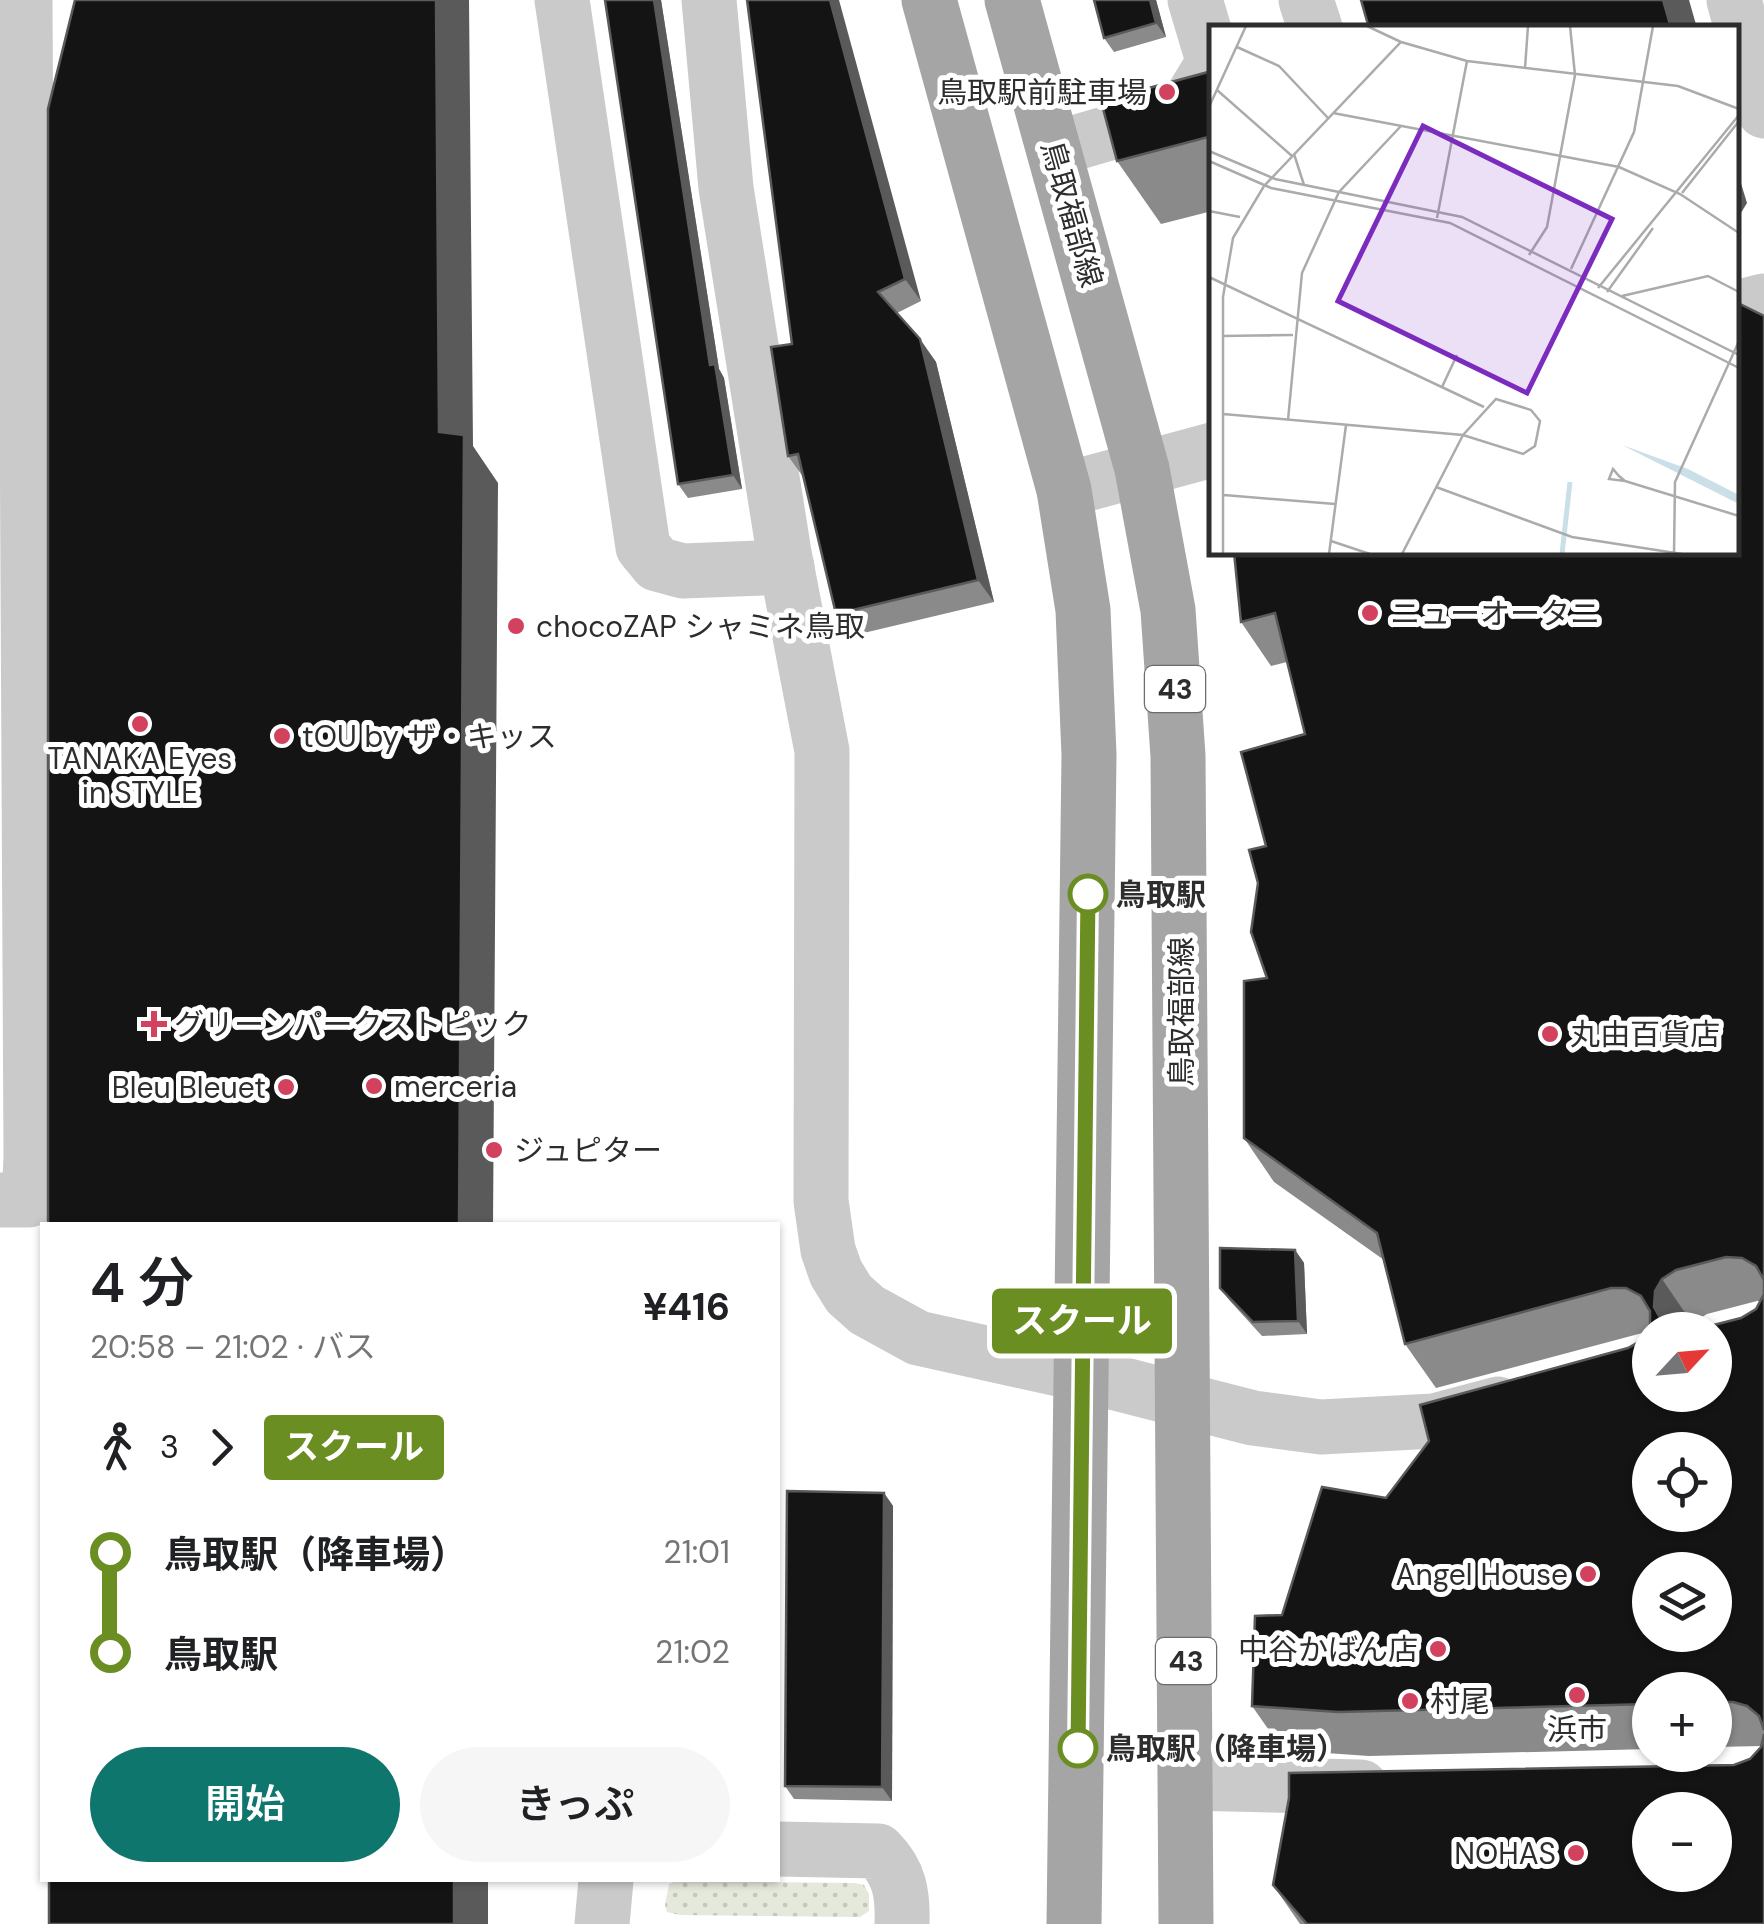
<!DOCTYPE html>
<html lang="ja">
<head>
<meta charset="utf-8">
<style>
	body { margin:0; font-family:"DM Sans","Noto Sans JP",sans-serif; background:#f6f6f6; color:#202124; height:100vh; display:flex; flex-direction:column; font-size:38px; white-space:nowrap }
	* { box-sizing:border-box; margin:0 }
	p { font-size:32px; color:#757577 }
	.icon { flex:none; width:55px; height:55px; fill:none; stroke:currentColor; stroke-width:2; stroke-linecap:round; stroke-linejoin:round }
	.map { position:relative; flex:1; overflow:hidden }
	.side { position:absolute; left:40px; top:1222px; width:740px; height:660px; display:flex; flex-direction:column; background:#fff; border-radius:0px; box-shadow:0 2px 8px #0004 }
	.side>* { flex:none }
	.badge { padding:0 20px; border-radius:8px; font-size:35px; line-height:65px }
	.needle { width:65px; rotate:64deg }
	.controls { position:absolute; left:1632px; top:1312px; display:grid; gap:20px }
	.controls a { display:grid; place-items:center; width:100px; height:100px; border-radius:50%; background:#fff; box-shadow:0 2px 8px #0004; font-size:50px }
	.map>.badge { position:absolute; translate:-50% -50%; box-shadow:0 0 0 5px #fff }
	.legs { display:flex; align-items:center; gap:15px; height:110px; padding:0 50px; font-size:32px }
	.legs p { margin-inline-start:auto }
	.head { display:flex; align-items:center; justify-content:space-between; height:170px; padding:0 50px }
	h1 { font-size:55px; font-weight:600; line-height:75px }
	.action { display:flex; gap:20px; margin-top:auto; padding:20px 50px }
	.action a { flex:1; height:115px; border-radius:60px; background:#0f766e; color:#fff; font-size:40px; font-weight:600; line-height:115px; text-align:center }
	.action a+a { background:#f6f6f6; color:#202124 }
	ul { padding:0 50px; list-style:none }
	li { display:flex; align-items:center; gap:35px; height:100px; font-size:38px }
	li i { display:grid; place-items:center; width:15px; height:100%; margin:0 12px; background:currentColor }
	li i::after { content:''; width:25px; height:25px; margin:-12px; border:8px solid; border-radius:50%; background:#fff }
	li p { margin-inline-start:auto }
	li:first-child i { background:linear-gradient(#0000 50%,currentColor 0) }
	li:last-child i { background:linear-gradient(currentColor 50%,#0000 0) }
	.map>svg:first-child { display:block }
	.grass { fill:url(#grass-dots) }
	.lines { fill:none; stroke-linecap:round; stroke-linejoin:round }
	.minor { stroke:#cacaca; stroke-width:55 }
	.major { stroke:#a5a5a5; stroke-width:55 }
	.wall { fill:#8a8a8a; fill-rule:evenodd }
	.shaded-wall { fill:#5a5a5a }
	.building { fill:#141414; stroke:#5a5a5a; stroke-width:2.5; fill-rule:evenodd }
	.line-1-casing { stroke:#fff; stroke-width:22 }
	.line-1 { stroke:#6b8e23; stroke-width:15 }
	.poi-dot { fill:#d2415e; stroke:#fff; stroke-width:4 }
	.stop-1-dot { fill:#fff; stroke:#6b8e23; stroke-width:5 }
	.labels { text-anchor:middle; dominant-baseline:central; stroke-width:10; stroke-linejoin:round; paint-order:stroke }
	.shield { fill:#fff; stroke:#6c6c6c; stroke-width:2.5 }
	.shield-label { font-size:28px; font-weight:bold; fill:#2d2d2d }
	.poi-label { font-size:30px; fill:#2d2d2d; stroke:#fff; text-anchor:start }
	.street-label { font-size:30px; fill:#2d2d2d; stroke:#fff }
	.stop-label { font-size:30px; font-weight:bold; fill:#2d2d2d; stroke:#fff; text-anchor:start }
	.inset-river { fill:none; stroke:#cadfe7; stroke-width:5 }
	.inset-road { fill:none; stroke:#ababab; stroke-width:2.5 }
	.view { fill:#7b2cbf; fill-opacity:0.15; stroke:#7b2cbf; stroke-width:5 }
	.inset-edge { fill:none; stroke:#2d2d2d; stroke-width:5 }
</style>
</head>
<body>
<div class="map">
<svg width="1764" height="1924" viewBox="0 0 1764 1924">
	<defs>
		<pattern id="grass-dots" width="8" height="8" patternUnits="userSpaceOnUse" patternTransform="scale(2.5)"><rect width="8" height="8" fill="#e5e9dc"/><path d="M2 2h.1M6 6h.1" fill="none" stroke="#c5c8bd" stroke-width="1.8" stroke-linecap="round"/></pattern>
	</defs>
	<rect width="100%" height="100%" fill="#fff"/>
	<polygon class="grass" points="676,1881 855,1883 864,1885 869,1894 869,1911 860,1917 680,1915 667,1912 665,1905 669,1884"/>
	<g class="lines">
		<g class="minor">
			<polyline points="562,0 643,547 657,564 683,571 787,567"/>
			<polyline points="709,0 726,188 784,553 822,751 821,1201 828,1250 836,1273 849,1294 867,1310 918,1338 1081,1374 1253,1418 1321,1427 1434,1421 1498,1404"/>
			<polyline points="1195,0 1212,57"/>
			<polyline points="1306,0 1315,28"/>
			<polyline points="1734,0 1764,111"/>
			<polyline points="1054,149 1184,111 1212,65"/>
			<polyline points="1736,308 1764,301"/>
			<polyline points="1064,490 1212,450"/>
			<polyline points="0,1200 29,1200 31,1157 25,0"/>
			<polyline points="1187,1783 1361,1787"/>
			<path d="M778,1849L878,1851C900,1873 903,1894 902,1924"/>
			<polyline points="602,1924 606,1880"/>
		</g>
		<g class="major">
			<polyline points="929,0 1064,490 1083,610 1089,755 1074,1924"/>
			<polyline points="1012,0 1142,469 1168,610 1178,756 1186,1924"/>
		</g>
	</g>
	<g class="wall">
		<polygon points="605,0 661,0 719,369 724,378 742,489 688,498 678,484"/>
		<polygon points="747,0 921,301 897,313 936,362 994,602 851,636 836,614 804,478 788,456 792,344"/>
		<polygon points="1156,0 1166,37 1114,52 1104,38"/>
		<polygon points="1212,71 1212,211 1161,224 1117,161"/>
		<path d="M1764,316V1924H1300L1273,1885L1734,1765L1750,1759L1762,1746L1715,1747V1690H1650V1749L1369,1756L1283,1750L1252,1706L1282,1615L1386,1498L1642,1340L1646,1332L1436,1388L1405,1344L1384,1260L1274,1182L1244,1138L1267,978L1266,846L1305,734L1287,662L1271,666L1241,622ZM1757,1301H1760L1756,1309L1741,1318L1650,1395L1692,1323L1707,1314Z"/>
		<polygon points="1295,1250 1304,1263 1307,1334 1262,1336 1230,1301 1220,1288"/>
		<polygon points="884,1493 893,1506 892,1801 794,1799 785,1786"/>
	</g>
	<g class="shaded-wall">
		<polygon points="436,0 469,0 473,446 498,483 493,1225 459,1225 439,432"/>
		<polygon points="654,0 661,0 719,369 724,378 742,489 733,475 710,365"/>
		<polygon points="830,0 839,0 921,301 905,279"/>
		<polygon points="1150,0 1156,0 1166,37 1156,23"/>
		<polygon points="1663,0 1689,0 1697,28 1671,28"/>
		<polygon points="1736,167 1747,203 1736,221"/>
		<polygon points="920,339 936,362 994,602 978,580"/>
		<polygon points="1295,1250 1304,1263 1307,1334 1298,1321"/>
		<polygon points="1662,1279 1692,1323 1688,1330 1668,1330 1654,1307 1655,1291"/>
		<polygon points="884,1493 893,1506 892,1801 882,1787"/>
		<rect x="454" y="1880" width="34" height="44"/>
	</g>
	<g class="building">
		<polygon points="75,0 436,0 439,432 464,435 459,1225 48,1225 48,109"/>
		<polygon points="605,0 654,0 710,365 715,364 733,475 678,484"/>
		<polygon points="747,0 830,0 905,279 878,292 920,339 978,580 836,614 798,454 788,456 771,347 792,344"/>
		<polygon points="1094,0 1150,0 1156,23 1104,38"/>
		<polygon points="1361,0 1663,0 1671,28 1369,28"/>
		<polygon points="1212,71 1212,136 1117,161 1101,101"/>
		<path d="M1736,302L1764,316V1730L1759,1716L1747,1706L1733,1702H1715V1690H1650V1704L1338,1712L1252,1706L1255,1616L1282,1615L1322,1487L1386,1498L1429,1441L1420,1405L1628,1348L1642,1340L1650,1325V1311L1641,1296L1626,1288H1611L1405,1344L1377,1233L1244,1138V981L1267,978L1251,932L1258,883L1249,850L1266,846L1241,752L1305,734L1275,613L1241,622L1234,552H1736ZM1726,1257L1742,1258L1756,1266L1764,1280V1294L1756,1309L1741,1318L1694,1330H1715V1395H1650V1330H1676L1663,1323L1654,1307L1655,1291L1662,1279L1676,1270ZM1650,1450H1715V1515H1650ZM1650,1570H1715V1635H1650Z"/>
		<polygon points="1220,1248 1295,1250 1298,1321 1253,1322 1220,1288"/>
		<polygon points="787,1491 884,1493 882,1787 785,1786"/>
		<path d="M1764,1734V1924H1307L1273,1885L1289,1798V1773L1734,1765L1750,1759L1761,1747ZM1650,1810H1715V1875H1650Z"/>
		<rect x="49" y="1880" width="405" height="44"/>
	</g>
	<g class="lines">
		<defs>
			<polyline id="line-1" points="1078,1748 1088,894"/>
		</defs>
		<use href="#line-1" class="line-1-casing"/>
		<use href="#line-1" class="line-1"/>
	</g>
	<g class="poi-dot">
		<circle cx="1167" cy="92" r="10"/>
		<circle cx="1370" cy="613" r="10"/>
		<circle cx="516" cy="626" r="10"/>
		<circle cx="140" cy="724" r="10"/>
		<circle cx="282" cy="736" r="10"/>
		<path d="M149 1009h10v10h10v10h-10v10h-10v-10h-10v-10h10z"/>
		<circle cx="1550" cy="1034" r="10"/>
		<circle cx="374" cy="1086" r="10"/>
		<circle cx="286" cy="1087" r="10"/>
		<circle cx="494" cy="1150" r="10"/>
		<circle cx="1588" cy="1574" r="10"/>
		<circle cx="1438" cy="1649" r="10"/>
		<circle cx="1577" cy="1695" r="10"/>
		<circle cx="1410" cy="1701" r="10"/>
		<circle cx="1576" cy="1853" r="10"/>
	</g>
	<g class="stop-1-dot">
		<circle cx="1088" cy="894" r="18"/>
		<circle cx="1078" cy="1748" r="18"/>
	</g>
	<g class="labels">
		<g class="shield">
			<rect x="1145" y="666" width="60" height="46" rx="8"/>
			<rect x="1156" y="1638" width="60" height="46" rx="8"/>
		</g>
		<g class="shield-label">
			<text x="1175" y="689">43</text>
			<text x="1186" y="1661">43</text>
		</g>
		<g class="poi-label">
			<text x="1147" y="92" text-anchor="end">鳥取駅前駐車場</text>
			<text x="1390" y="613">ニューオータニ</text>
			<text x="536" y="626">chocoZAP シャミネ鳥取</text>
			<text x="302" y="736">tOU by ザ・キッス</text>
			<text x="140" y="758" text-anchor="middle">TANAKA Eyes<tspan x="140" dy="34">in STYLE</tspan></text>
			<text x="174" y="1024">グリーンパークストピック</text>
			<text x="1570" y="1034">丸由百貨店</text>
			<text x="394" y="1086">merceria</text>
			<text x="266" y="1087" text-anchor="end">Bleu Bleuet</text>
			<text x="514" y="1150">ジュピター</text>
			<text x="1568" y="1574" text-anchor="end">Angel House</text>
			<text x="1418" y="1649" text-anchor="end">中谷かばん店</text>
			<text x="1430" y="1701">村尾</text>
			<text x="1577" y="1729" text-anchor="middle">浜市</text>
			<text x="1556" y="1853" text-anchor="end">NOHAS</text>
		</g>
		<g class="street-label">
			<text transform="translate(1072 214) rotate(74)">鳥取福部線</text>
			<text transform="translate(1181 1012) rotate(-90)">鳥取福部線</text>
		</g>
		<g class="stop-label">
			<text x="1116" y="894">鳥取駅</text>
			<text x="1106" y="1748">鳥取駅（降車場）</text>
		</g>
	</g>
	<g transform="translate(1209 25)">
		<rect width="530" height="530" fill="#fff"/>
		<path d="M413,420L479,444L530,470V479Z" fill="#cadfe7"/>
		<path class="inset-river" d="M353,529L361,457"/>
		<path class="inset-road" d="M158,1L192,17M361,1L366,50M28,22L70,41L119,93M316,43L319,1M8,65L83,131M0,82L37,1M124,88L410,142L471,169L530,208M0,126L66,154L253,192L530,330M85,129L95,160M0,136L62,163L241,198L530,343M473,168L530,96M0,186L31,192M228,193L258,36M320,230L338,202L366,50M362,244L425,107L444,1M0,252L275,382M389,263L530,90M398,267L444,203M413,271L499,251L530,267M13,311L84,310M233,362L248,330M14,389L254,410L314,429L326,421L331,396L322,385L287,374L254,410M79,395L93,248L130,167L192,101M404,444L410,451L416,456L400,454ZM416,456L530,491M227,462L363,512L473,529M15,470L126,479M122,516L161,529M14,529V272L24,213L55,161L192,17L258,36L469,61L530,84M120,529L137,400M193,529L254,410M465,529L466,457L530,316"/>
		<path class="view" d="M214,101L403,194L318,368L129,276Z"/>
		<rect width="530" height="530" class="inset-edge"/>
	</g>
</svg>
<div class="controls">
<a><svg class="needle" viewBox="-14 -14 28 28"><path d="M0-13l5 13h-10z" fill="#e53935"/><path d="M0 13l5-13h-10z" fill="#757577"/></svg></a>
<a><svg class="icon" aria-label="locate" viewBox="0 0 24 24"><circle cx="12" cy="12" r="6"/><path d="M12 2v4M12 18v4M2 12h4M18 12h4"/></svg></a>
<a><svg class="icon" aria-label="layers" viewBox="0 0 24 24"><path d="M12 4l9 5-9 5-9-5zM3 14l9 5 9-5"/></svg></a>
<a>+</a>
<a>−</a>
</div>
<b class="badge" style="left:1082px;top:1321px;background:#6b8e23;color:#fff">スクール</b>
<section class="side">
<div class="head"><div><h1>4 分</h1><p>20:58 – 21:02 · バス</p></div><b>¥416</b></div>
<div class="legs"><svg class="icon" aria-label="walk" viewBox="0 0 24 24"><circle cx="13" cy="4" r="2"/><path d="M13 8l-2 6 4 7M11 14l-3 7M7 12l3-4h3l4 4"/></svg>3<svg class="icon" aria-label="forward" viewBox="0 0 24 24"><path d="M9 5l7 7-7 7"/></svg><b class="badge" style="background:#6b8e23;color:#fff">スクール</b></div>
<ul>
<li><i style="color:#6b8e23"></i><b>鳥取駅（降車場）</b><p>21:01</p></li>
<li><i style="color:#6b8e23"></i><b>鳥取駅</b><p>21:02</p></li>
</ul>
<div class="action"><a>開始</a><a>きっぷ</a></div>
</section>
</div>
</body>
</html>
